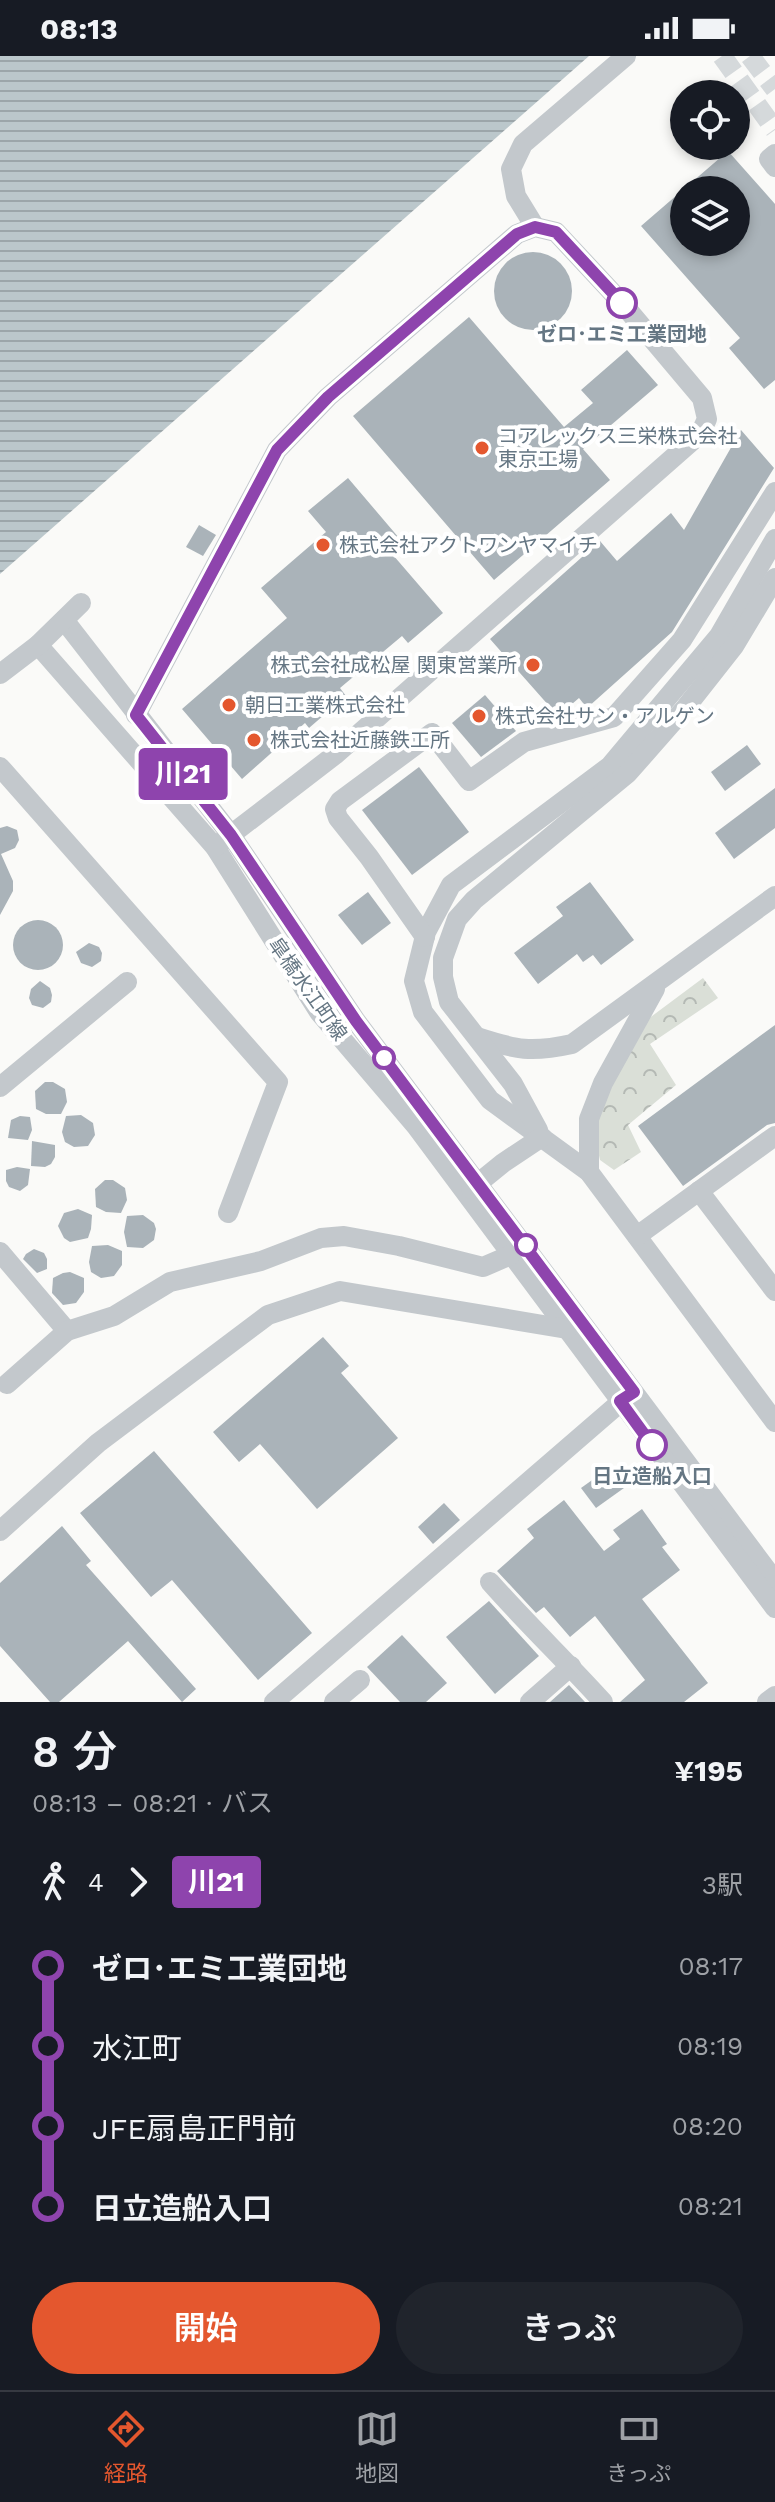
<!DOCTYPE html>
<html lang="ja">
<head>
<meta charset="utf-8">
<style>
	body { margin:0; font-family:"Work Sans","Noto Sans JP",sans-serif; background:#20242c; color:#f1f3f6; height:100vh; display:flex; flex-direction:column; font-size:30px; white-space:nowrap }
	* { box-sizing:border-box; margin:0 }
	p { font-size:26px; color:#9ea1a6 }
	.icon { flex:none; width:44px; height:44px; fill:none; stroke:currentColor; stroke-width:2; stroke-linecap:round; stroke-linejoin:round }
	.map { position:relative; height:1646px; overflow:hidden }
	.sheet { display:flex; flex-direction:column; background:#171b24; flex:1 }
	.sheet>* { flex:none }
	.badge { padding:0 16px; border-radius:6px; font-size:28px; line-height:52px }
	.controls { position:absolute; left:670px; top:24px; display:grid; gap:16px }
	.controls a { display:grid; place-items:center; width:80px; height:80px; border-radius:50%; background:#171b24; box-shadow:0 4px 12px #0003; font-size:40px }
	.map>.badge { position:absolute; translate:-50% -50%; box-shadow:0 0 0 4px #fff }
	.legs { display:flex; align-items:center; gap:12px; height:88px; padding:0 32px; font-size:26px }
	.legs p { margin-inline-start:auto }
	.summary { display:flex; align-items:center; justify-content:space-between; height:136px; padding:0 32px }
	h1 { font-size:44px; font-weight:600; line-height:60px }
	.cta { display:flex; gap:16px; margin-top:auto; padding:16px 32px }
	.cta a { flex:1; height:92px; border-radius:48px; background:#e4572e; color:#fff; font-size:32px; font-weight:600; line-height:92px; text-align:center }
	.cta a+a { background:#20242c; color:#f1f3f6 }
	ul { padding:0 32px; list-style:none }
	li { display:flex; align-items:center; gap:28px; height:80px; font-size:30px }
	li i { display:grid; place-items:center; width:12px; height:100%; margin:0 10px; background:currentColor }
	li i::after { content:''; width:20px; height:20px; margin:-10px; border:6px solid; border-radius:50%; background:#171b24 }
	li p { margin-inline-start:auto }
	li:first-child i { background:linear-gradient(#0000 50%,currentColor 0) }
	li:last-child i { background:linear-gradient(currentColor 50%,#0000 0) }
	.status { display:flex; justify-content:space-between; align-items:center; height:56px; padding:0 40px; background:#171b24; direction:ltr }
	.status svg { height:22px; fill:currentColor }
	.tab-bar { display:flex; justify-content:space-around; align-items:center; height:112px; border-top:2px solid #363941; background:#171b24; font-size:22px; color:#9ea1a6 }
	.tab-bar a { display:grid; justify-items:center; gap:4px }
	.tab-bar .active { color:#e4572e }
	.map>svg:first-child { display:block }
	.forest { fill:url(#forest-crowns) }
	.water { fill:url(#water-rules) }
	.building { fill:#aab3b9; fill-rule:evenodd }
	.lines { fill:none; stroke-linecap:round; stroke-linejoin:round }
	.minor-tunnel { stroke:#d5d9db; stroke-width:20; stroke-dasharray:20 10; stroke-linecap:butt }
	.minor { stroke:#c3c8cc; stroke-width:20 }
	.line-1-casing { stroke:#fff; stroke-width:18 }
	.line-1 { stroke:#8e44ad; stroke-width:12 }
	.stop-1-dot { fill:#fff; stroke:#8e44ad; stroke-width:4 }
	.poi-dot { fill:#e4572e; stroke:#fff; stroke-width:3 }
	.labels { text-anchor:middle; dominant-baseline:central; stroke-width:8; stroke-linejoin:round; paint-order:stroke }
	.stop-label { font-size:20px; font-weight:bold; fill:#657683; stroke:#fff }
	.poi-label { font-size:20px; fill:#657683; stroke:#fff; text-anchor:start }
	.street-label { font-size:20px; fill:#657683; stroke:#fff }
</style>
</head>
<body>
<div class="status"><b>08:13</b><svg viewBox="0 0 49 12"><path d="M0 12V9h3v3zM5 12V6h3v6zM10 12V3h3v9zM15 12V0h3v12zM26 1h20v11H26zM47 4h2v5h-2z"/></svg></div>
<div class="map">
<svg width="775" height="1646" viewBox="0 0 775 1646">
	<defs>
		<pattern id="forest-crowns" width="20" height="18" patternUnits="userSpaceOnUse" patternTransform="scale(2)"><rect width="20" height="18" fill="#dadfd7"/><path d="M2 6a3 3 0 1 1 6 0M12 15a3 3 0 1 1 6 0" fill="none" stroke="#b4b9b4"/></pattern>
		<pattern id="water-rules" width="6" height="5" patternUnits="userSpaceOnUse" patternTransform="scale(2)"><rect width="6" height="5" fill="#bbc7cb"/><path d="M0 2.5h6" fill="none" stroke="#9ca6aa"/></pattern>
	</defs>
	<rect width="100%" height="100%" fill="#fafaf8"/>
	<polygon class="forest" points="703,922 718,942 650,988 676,1029 628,1069 641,1096 614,1114 600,1104 593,1074 614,1021 644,966"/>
	<polygon class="water" points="0,0 589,0 0,518"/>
	<g class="building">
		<path d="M728,95L775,148V324L764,333L729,292L740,282L641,170ZM684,134H736V186H684Z"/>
		<circle cx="533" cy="235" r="39"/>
		<polygon points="469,261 564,371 593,347 581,334 627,294 658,329 583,393 610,424 494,524 353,360"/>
		<polygon points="741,374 774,412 672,576 587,652 579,642 558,660 490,583 600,485 617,505 671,457 684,474"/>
		<polygon points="348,422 405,489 393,499 443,557 408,587 402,580 340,632 346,640 309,672 305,667 242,723 182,653 287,562 261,532 326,476 308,455"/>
		<polygon points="199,469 216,479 203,500 186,491"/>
		<polygon points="485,639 516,675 481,701 452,667"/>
		<polygon points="747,689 761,708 725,735 711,716"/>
		<polygon points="419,711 469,776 412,819 362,754"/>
		<polygon points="775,732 775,772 734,803 715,777"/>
		<polygon points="7,770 17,774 19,784 15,792 1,798 13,825 13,835 0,859 0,772"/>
		<polygon points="590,826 634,884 601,909 593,899 583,906 577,898 538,928 514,897 563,860 556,851"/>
		<polygon points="368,836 391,867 362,889 338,859"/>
		<circle cx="38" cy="889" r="25"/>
		<polygon points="89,887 99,891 102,897 101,905 92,911 81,907 76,896"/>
		<polygon points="40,925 50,932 52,939 51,946 43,952 32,949 29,942 31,933"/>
		<polygon points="775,969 775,1067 767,1069 683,1130 638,1070"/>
		<polygon points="45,1026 53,1026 65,1033 67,1046 61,1058 46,1058 36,1053 35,1035"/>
		<polygon points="81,1059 93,1067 95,1079 88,1090 74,1091 65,1086 62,1076 66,1060"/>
		<polygon points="20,1060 30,1061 32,1074 28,1084 8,1082 11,1064"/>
		<polygon points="32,1085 55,1089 55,1101 51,1108 45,1111 31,1110"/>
		<polygon points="17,1111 30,1113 28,1129 20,1135 9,1131 6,1125 6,1114"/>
		<polygon points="105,1124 113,1124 125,1132 127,1144 121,1157 106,1156 96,1151 95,1133"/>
		<polygon points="78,1153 92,1159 91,1173 88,1182 70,1186 64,1182 58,1170 64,1157"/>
		<polygon points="143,1159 154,1167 156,1173 154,1184 143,1192 127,1191 124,1176 127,1160"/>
		<polygon points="108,1189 122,1195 122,1209 114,1220 101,1222 91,1216 89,1206 92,1190"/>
		<polygon points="34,1193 44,1197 47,1203 47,1213 37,1217 23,1203 26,1198"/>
		<polygon points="70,1216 84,1222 84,1236 76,1247 63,1249 52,1237 53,1222 63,1217"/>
		<polygon points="323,1281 349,1310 341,1317 398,1382 317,1453 260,1388 239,1406 213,1376"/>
		<polygon points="154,1395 312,1577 258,1624 172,1524 151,1541 80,1457"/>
		<polygon points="609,1412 624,1432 596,1452 581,1432"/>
		<polygon points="564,1444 604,1495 620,1483 613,1474 642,1453 667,1488 662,1491 680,1514 642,1543 708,1627 684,1646 620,1646 645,1624 595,1560 570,1581 544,1551 536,1557 497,1515 534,1482 527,1473"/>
		<polygon points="444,1447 460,1464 433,1488 418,1471"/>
		<polygon points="62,1470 91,1505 86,1509 196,1633 182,1646 128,1585 59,1646 50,1646 0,1590 0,1527"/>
		<polygon points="489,1545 539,1600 495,1638 446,1581"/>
		<polygon points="402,1579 447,1627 426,1646 400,1646 367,1611"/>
		<polygon points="569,1629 585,1646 550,1646"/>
	</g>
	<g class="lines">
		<g class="minor-tunnel">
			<polyline points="722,0 775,74"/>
			<polyline points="750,0 775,33"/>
		</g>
		<g class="minor">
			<polyline points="775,98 769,103 775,111"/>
			<polyline points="535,171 516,140 511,113 523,88 626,0"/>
			<polyline points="775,483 719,580 610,710 451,829 426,876 414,925 423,956 490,1044 589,1116 775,1366"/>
			<polyline points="64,564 231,779 356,965 775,1525"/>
			<polyline points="38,589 215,791 319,956 416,1070 775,1552"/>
			<polyline points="0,618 38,589 81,547"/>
			<polyline points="136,659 277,394 328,341 517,178 535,171 556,176 622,247 702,342 707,363 700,378 336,698 215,791"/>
			<polyline points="0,711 278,1026 228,1157"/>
			<polyline points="425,881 369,801 338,762 335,753 340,745 432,677 469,725 524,686 614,661 682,584 775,436"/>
			<path d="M477,981C517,994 531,997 572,988L775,840"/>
			<polyline points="0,1031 127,926"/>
			<polyline points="538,1074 513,1028 449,946 443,921 443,902 457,863 474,844 628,717 686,651 734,590 775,522"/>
			<polyline points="589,1116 589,1063 603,1027 655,933"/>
			<polyline points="471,1133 503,1107 542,1081"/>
			<polyline points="699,1135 775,1235"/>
			<polyline points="637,1180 775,1080"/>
			<polyline points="0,1196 67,1275"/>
			<polyline points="7,1328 67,1275 114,1260 170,1226 261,1205 321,1182 344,1180 399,1190 483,1211 511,1199"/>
			<polyline points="0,1475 98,1387 268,1259 340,1235 567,1273"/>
			<path d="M490,1526C527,1568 566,1605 603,1646"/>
			<polyline points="274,1646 630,1338"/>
			<polyline points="334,1646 360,1624"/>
			<polyline points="530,1646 571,1610"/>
			<polyline points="767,1646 775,1640"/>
		</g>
	</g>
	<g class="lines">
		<defs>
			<polyline id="line-1" points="622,247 556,176 535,171 517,178 328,341 277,394 136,659 231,779 356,965 634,1336 620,1345 652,1389"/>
		</defs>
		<use href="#line-1" class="line-1-casing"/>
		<use href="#line-1" class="line-1"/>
	</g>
	<g class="stop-1-dot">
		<circle cx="622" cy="247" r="14"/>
		<circle cx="384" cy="1002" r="10"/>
		<circle cx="526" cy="1189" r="10"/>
		<circle cx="652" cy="1389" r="14"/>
	</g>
	<g class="poi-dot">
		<circle cx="482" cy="392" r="8"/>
		<circle cx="323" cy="489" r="8"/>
		<circle cx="533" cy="609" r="8"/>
		<circle cx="229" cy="649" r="8"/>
		<circle cx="479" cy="660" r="8"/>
		<circle cx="254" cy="684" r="8"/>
	</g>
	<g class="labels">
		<g class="stop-label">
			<text x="622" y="278">ゼロ･エミ工業団地</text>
			<text x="652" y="1420">日立造船入口</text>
		</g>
		<g class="poi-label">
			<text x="498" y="380">コアレックス三栄株式会社<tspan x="498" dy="23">東京工場</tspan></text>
			<text x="339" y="489">株式会社アクトワンヤマイチ</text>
			<text x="517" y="609" text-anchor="end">株式会社成松屋 関東営業所</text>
			<text x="245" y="649">朝日工業株式会社</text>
			<text x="495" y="660">株式会社サン・アルゲン</text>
			<text x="270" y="684">株式会社近藤鉄工所</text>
		</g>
		<g class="street-label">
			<text transform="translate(308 933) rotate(55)">皐橋水江町線</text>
		</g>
	</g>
</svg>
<div class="controls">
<a><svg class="icon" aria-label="locate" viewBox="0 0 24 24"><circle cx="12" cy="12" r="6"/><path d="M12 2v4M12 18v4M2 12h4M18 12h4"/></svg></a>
<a><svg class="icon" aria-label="layers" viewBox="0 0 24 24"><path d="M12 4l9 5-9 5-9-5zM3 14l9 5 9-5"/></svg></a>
</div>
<b class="badge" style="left:183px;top:718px;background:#8e44ad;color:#fff">川21</b>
</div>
<section class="sheet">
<div class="summary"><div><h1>8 分</h1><p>08:13 – 08:21 · バス</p></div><b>¥195</b></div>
<div class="legs"><svg class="icon" aria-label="walk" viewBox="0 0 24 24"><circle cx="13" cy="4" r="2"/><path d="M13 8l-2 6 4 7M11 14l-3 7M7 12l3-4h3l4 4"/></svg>4<svg class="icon" aria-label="forward" viewBox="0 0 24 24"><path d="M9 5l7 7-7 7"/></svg><b class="badge" style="background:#8e44ad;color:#fff">川21</b><p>3駅</p></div>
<ul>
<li><i style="color:#8e44ad"></i><b>ゼロ･エミ工業団地</b><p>08:17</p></li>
<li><i style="color:#8e44ad"></i><span>水江町</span><p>08:19</p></li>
<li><i style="color:#8e44ad"></i><span>JFE扇島正門前</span><p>08:20</p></li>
<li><i style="color:#8e44ad"></i><b>日立造船入口</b><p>08:21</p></li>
</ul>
<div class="cta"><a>開始</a><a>きっぷ</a></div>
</section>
<nav class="tab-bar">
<a class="active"><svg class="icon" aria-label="directions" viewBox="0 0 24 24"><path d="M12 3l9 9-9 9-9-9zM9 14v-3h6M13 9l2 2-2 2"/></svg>経路</a>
<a><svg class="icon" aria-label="map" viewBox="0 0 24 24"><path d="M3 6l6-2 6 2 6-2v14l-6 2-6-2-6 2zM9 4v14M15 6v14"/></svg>地図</a>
<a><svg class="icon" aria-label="tickets" viewBox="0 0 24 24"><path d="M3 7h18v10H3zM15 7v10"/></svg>きっぷ</a>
</nav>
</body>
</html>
